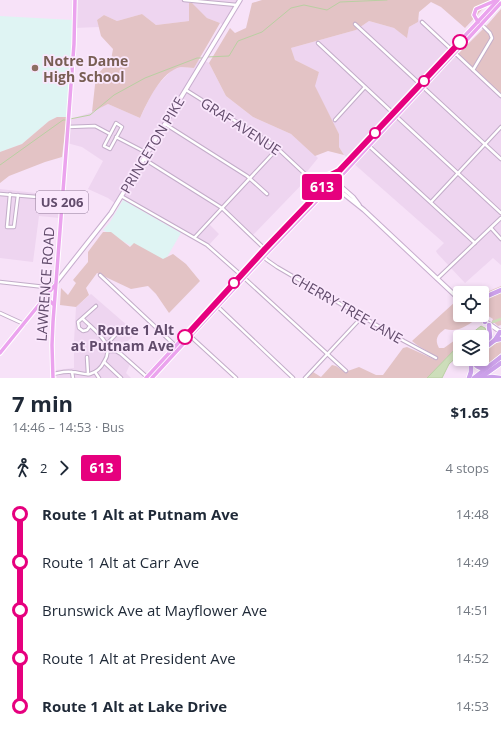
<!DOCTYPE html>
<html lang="en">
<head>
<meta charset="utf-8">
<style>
	body { margin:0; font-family:"Open Sans",sans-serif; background:#f2f2f3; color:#1f2937; height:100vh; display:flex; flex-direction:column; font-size:15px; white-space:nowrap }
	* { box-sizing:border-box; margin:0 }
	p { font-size:13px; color:#747a83 }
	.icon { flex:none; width:22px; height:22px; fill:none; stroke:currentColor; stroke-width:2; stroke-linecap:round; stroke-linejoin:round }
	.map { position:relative; height:378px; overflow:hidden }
	.drawer { display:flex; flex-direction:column; background:#fff; flex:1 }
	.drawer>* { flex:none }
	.badge { padding:0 8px; border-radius:3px; font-size:14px; line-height:26px }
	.tools { position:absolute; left:453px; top:286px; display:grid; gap:8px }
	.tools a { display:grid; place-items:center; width:36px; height:36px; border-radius:4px; background:#fff; box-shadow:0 2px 6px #0003; font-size:20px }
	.map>.badge { position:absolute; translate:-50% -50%; box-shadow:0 0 0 2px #fff }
	.legs { display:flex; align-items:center; gap:6px; height:44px; padding:0 12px; font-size:13px }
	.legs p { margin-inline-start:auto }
	.summary { display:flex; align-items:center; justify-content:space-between; height:68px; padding:0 12px }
	h1 { font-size:22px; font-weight:700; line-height:30px }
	ul { padding:0 12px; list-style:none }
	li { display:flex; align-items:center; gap:14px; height:48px; font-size:15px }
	li i { display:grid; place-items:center; width:6px; height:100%; margin:0 5px; background:currentColor }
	li i::after { content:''; width:10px; height:10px; margin:-5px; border:3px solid; border-radius:50%; background:#fff }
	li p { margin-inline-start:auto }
	li:first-child i { background:linear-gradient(#0000 50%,currentColor 0) }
	li:last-child i { background:linear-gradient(currentColor 50%,#0000 0) }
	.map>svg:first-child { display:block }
	.residential { fill:#eed5f0 }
	.education { fill:#dff4f3 }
	.green { fill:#e3c3c5 }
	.water { fill:#cddeba; stroke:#b9cfa2 }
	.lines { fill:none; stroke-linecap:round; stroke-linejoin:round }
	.stream { stroke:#b9cfa2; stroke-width:1 }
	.canal { stroke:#cddeba; stroke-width:2.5 }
	.street-casing { stroke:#c3adc9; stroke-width:4.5 }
	.secondary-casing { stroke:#c7adce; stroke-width:5.5 }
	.primary-casing { stroke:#fff; stroke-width:5.5 }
	.highway-casing { stroke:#fff; stroke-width:6 }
	.street { stroke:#fff; stroke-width:2.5 }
	.secondary { stroke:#fff; stroke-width:3.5 }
	.primary { stroke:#eba3ee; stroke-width:3.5 }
	.highway { stroke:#cca1ea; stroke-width:4.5 }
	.line-1-casing { stroke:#fff; stroke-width:9 }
	.line-1 { stroke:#e6007e; stroke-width:6 }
	.stop-1-dot { fill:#fff; stroke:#e6007e; stroke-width:2 }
	.education-dot { fill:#8d6e63; stroke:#fae7fc; stroke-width:1.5 }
	.labels { text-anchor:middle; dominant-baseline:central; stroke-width:3.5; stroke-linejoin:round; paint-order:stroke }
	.shield { fill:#fae7fc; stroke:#907a97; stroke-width:1 }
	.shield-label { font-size:13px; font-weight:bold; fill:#624c6c }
	.education-label { font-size:14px; font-weight:bold; fill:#785e54; stroke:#fae7fc; text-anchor:start }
	.street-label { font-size:14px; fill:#624c6c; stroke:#fae7fc }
	.stop-label { font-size:14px; font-weight:bold; fill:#624c6c; stroke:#fae7fc; text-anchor:end }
</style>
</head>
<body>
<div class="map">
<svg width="501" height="378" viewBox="0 0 501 378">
	<rect width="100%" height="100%" fill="#f7e2f8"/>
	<g class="residential">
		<polygon points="75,0 240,0 225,25 207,18 191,3 189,4 189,21 156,25 142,14 117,21 104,15 97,20 99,27 74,28"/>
		<polygon points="418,19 501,94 501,265 493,258 465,283 437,253 436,251 444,243 344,155 339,147 339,134 314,86 319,72 295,60 291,48 356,30 369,21 394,28 407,37 409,27 418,22"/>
		<polygon points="198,60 203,60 209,63 226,96 253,117 291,134 318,158 305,174 309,177 252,236 222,208 208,223 219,234 208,246 122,196 116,204 108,198 88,189 103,161 82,147 67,143 69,120 92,112 108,104 140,118 154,89 172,70 181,67 194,68"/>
		<polygon points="0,189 62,196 60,218 39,216 33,262 0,258"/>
		<polygon points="91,294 136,333 120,349 130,364 126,373 131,378 57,378 56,370 74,368 74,341 76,307"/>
	</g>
	<g class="education">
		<polygon points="0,16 73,20 67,117 57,117 49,121 22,144 0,152"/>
		<polygon points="123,200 181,233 163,264 103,230 110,222"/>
	</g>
	<g class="green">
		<polygon points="262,0 491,0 465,28 441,7 431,2 419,12 418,22 409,27 407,38 394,28 369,21 356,30 291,48 295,60 319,72 315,86 339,134 339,147 344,155 328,151 315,156 291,134 253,117 226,96 209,63 230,28 235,33 246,28 252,3"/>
		<path d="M189,3H192L207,18L220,23L194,68C190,68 185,67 181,67C161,71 148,101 140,118L108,104L92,112L96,76L111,60L113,49L101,36L97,20L104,15L117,21L142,14L156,25L189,21Z"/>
		<polygon points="501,9 501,94 458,54 489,23"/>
		<polygon points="57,117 67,117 62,157 45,162 9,176 0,183 0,152 22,144 49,121"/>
		<polygon points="103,232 111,232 130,247 134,243 163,259 173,254 186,264 200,281 169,313 156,294 148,286 131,289 97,273 86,288 89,295 76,307 60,305 61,288 68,295 76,283 73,280 88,262 88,252"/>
		<polygon points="501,286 501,325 498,326 492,321 493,319 482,312 482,294"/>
		<path d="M455,302L460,307V315H469L475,320C465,327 458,332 445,329C438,334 434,339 439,348H444L466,332L468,335L467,337H460V344L427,378H307L313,372L321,377L332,365L336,366L345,372L359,367L376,375H383L403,348L407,347L436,360L437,357L417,345L412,341Z"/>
		<polygon points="501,341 501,353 486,366 478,365 477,359 482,359 482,353 494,344"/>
	</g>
	<g class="water">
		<polygon points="481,326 485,328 486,331 479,337 467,337"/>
		<polygon points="460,344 460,354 449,364 442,378 427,378"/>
	</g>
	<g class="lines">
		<g class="stream">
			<polyline points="207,57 229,56 238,41 262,32 291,8 304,5 327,10 340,2 387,0"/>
			<polyline points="70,119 90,115 114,95 145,78 197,58 204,58"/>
			<polyline points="0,165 63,120 67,120"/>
		</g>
		<polyline class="canal" points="493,322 501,319"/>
		<defs>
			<g id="street">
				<polyline points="184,0 237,5"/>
				<polyline points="422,22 452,50"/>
				<polyline points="355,24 420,84"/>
				<polyline points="318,43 393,113"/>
				<polyline points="455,53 501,96"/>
				<polyline points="473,70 492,38 490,33 481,24"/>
				<polyline points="423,87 501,159"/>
				<polyline points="186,90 275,146 305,174 309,177 314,177"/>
				<polyline points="396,116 501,213"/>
				<polyline points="335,120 365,87"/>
				<polygon points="116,123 122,127 110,149 104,146"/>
				<polyline points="165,124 247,176 267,194"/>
				<polyline points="68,127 95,126 110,134"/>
				<polyline points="116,137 147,153"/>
				<polyline points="369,146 475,243"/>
				<polyline points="144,159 222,208 268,252"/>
				<polyline points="0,194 62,199"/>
				<polyline points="10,194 7,227 14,227 18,195"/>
				<polyline points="121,196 207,245 241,275 346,371"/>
				<polyline points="431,202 501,127"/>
				<polyline points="491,228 501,239"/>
				<polyline points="195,237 278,148"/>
				<polyline points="263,256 267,260 277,267 404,341 436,358"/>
				<polyline points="100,275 179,349"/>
				<polyline points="437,279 501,218"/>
				<polyline points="0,282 45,287 51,289"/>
				<polyline points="215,304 293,378"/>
				<polyline points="0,313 24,324"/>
				<polyline points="90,326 87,330 83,331 79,328 78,322 96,306"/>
				<polyline points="188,334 236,378"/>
				<polyline points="107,344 121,329"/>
				<polyline points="109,351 116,351 121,354 148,378"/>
				<polyline points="87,357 88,374"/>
				<polyline points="104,362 121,378"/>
				<polyline points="72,372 73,378"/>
				<polyline points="95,372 99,378"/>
				<path d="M53,374C59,373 65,371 72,372C78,372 84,375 90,374C97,372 101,368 104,362C116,344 95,331 83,319"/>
				<polyline points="305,378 362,317"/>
			</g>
			<g id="secondary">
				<polyline points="338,184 353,197 359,205"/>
				<polyline points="335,187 364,210 460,300"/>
				<polyline points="55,284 111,213 240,0"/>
				<polyline points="476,315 501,332"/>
			</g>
			<g id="primary">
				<polyline points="478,22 474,15 476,9 497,0"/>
				<path d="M330,187C338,188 338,181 342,175L501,3"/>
				<polyline points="42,303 49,300 53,304"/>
				<polyline points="0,353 55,285"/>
				<polyline points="53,378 52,345 53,322 67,139 74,44 75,0"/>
				<polyline points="146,378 265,249 309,203 326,183 327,177 339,171 498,0"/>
				<polyline points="152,378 268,252 330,187"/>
			</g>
			<g id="highway">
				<polyline points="482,301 485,297 501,290"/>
				<polyline points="482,314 485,322"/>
				<polyline points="495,340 500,332"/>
				<polyline points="482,345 490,337 489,325"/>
				<polyline points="482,350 495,340 501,339"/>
				<path d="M474,359C474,366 480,370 486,367"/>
				<polyline points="469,378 471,372 471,359"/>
				<polyline points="474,378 501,357"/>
				<polyline points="480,378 501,363"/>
				<polyline points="485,378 492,377 500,378"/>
			</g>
		</defs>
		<use href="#street" class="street-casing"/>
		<use href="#secondary" class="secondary-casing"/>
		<use href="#primary" class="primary-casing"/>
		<use href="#highway" class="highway-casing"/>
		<use href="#street" class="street"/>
		<use href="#secondary" class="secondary"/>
		<use href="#primary" class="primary"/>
		<use href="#highway" class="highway"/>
	</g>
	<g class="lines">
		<defs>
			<polyline id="line-1" points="185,337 265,249 309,203 326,183 327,177 339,171 460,42"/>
		</defs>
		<use href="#line-1" class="line-1-casing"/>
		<use href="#line-1" class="line-1"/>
	</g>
	<g class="stop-1-dot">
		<circle cx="460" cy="42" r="7"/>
		<circle cx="424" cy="81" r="5"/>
		<circle cx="375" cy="133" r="5"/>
		<circle cx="234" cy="283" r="5"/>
		<circle cx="185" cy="337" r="7"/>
	</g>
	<circle class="education-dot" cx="35" cy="68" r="4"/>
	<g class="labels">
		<rect class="shield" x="36" y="191" width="52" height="22" rx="3"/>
		<g class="shield-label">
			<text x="62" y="202">US 206</text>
		</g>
		<g class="education-label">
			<text x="43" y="60">Notre Dame<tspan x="43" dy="16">High School</tspan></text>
		</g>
		<g class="street-label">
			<text transform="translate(241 126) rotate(33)">GRAF AVENUE</text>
			<text transform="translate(152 145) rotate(-59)">PRINCETON PIKE</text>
			<text transform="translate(45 284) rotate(-86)">LAWRENCE ROAD</text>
			<text transform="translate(347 308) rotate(30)">CHERRY TREE LANE</text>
		</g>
		<g class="stop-label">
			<text x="174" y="329">Route 1 Alt<tspan x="174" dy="16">at Putnam Ave</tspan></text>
		</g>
	</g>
</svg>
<div class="tools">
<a><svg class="icon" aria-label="locate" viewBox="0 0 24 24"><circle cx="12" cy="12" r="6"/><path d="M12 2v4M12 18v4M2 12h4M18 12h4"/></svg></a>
<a><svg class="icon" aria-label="layers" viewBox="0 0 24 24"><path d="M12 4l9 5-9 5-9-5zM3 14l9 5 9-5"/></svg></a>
</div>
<b class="badge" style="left:322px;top:187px;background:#e6007e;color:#fff">613</b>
</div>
<section class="drawer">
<div class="summary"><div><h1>7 min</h1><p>14:46 – 14:53 · Bus</p></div><b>$1.65</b></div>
<div class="legs"><svg class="icon" aria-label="walk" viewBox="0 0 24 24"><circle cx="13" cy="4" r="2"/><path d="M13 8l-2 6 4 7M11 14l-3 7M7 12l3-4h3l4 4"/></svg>2<svg class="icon" aria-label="forward" viewBox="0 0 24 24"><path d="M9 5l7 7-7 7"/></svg><b class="badge" style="background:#e6007e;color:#fff">613</b><p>4 stops</p></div>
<ul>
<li><i style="color:#e6007e"></i><b>Route 1 Alt at Putnam Ave</b><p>14:48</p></li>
<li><i style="color:#e6007e"></i><span>Route 1 Alt at Carr Ave</span><p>14:49</p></li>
<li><i style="color:#e6007e"></i><span>Brunswick Ave at Mayflower Ave</span><p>14:51</p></li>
<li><i style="color:#e6007e"></i><span>Route 1 Alt at President Ave</span><p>14:52</p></li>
<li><i style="color:#e6007e"></i><b>Route 1 Alt at Lake Drive</b><p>14:53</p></li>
</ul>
</section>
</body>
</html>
